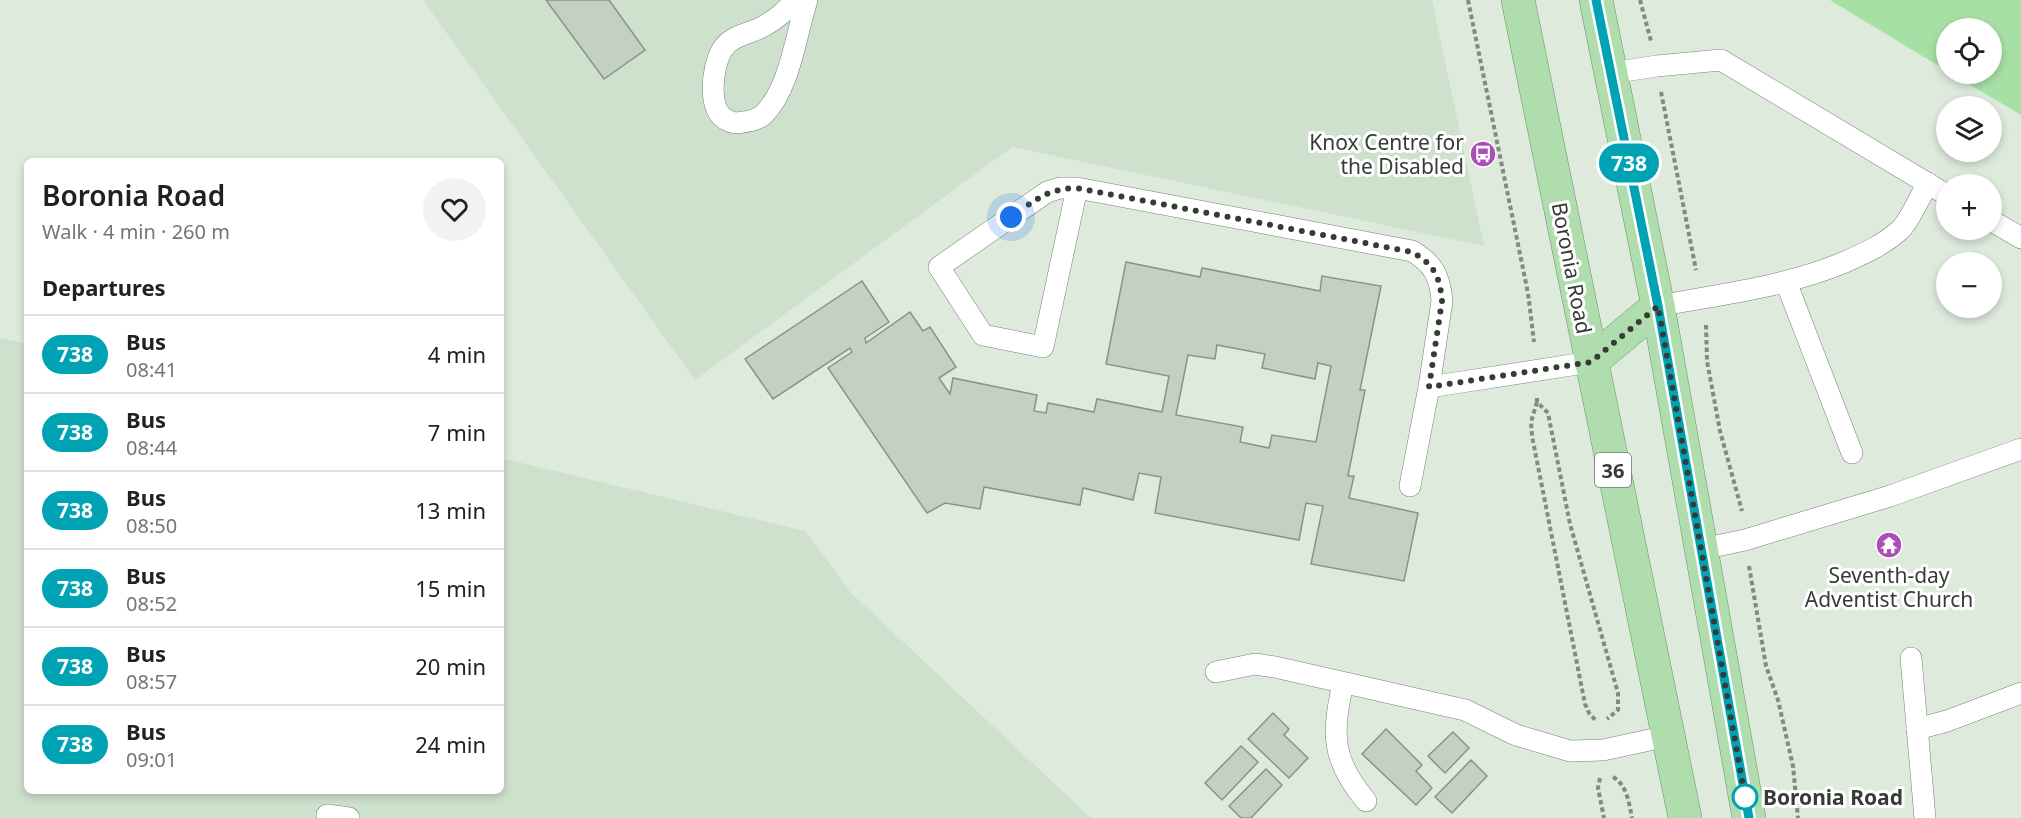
<!DOCTYPE html>
<html lang="en">
<head>
<meta charset="utf-8">
<style>
	body { margin:0; font-family:"Noto Sans",sans-serif; background:#f2f2f2; color:#202124; height:100vh; display:flex; flex-direction:column; font-size:22px; white-space:nowrap }
	* { box-sizing:border-box; margin:0 }
	p { font-size:20px; color:#757577 }
	.icon { flex:none; width:33px; height:33px; fill:none; stroke:currentColor; stroke-width:2; stroke-linecap:round; stroke-linejoin:round }
	.map { position:relative; flex:1; overflow:hidden }
	.side { position:absolute; left:24px; top:158px; width:480px; height:636px; display:flex; flex-direction:column; background:#fff; border-radius:9px; box-shadow:0 3px 9px #0003 }
	.side>* { flex:none }
	.badge { padding:0 12px; border-radius:20px; font-size:21px; line-height:39px }
	.controls { position:absolute; left:1936px; top:18px; display:grid; gap:12px }
	.controls a { display:grid; place-items:center; width:66px; height:66px; border-radius:50%; background:#fff; box-shadow:0 3px 9px #0003; font-size:30px }
	.you { position:absolute; width:30px; height:30px; margin:-15px; border:4px solid #fff; border-radius:50%; background:#1a73e8; box-shadow:0 0 0 9px #1a73e833 }
	.map>.badge { position:absolute; translate:-50% -50%; box-shadow:0 0 0 3px #fff }
	h2 { padding:0 18px; font-size:22px; line-height:54px }
	.round { display:grid; place-items:center; flex:none; width:63px; height:63px; border-radius:32px; background:#f2f2f2 }
	.headline { display:flex; align-items:center; justify-content:space-between; height:102px; padding:0 18px }
	h1 { font-size:28px; font-weight:600; line-height:45px }
	ul { padding:0; list-style:none }
	li { display:flex; align-items:center; gap:18px; height:78px; padding:0 18px; border-top:2px solid #e0e0e0 }
	li div { flex:1 }
	li b { display:block; font-size:22px }
	li em { font-style:normal }
	li .badge { min-width:66px; font-weight:700; text-align:center }
	.map>svg:first-child { display:block }
	.built { fill:#cee1cd }
	.green { fill:#a7e0a4 }
	.building { fill:#c3d0c2; stroke:#889487; stroke-width:1.5; fill-rule:evenodd }
	.lines { fill:none; stroke-linecap:round; stroke-linejoin:round }
	.lane-casing { stroke:#768275; stroke-width:22 }
	.primary-casing { stroke:#649561; stroke-width:34 }
	.path { stroke:#828a81; stroke-width:4; stroke-dasharray:4.5 3; stroke-linecap:butt }
	.lane { stroke:#fff; stroke-width:21 }
	.primary { stroke:#b0ddae; stroke-width:33 }
	.line-casing { stroke:#fff; stroke-width:14 }
	.line { stroke:#00a3b4; stroke-width:9 }
	.walk { stroke:#363b36; stroke-width:6; stroke-dasharray:0 10.8 }
	.stop-dot { fill:#fff; stroke:#00a3b4; stroke-width:3 }
	.labels { text-anchor:middle; dominant-baseline:central; stroke-width:6; stroke-linejoin:round; paint-order:stroke }
	.shield { fill:#fff; stroke:#727672; stroke-width:1.5 }
	.shield-label { font-size:20px; font-weight:bold; fill:#363b36 }
	.poi-label { font-size:21px; fill:#363b36; stroke:#fff; text-anchor:end }
	.street-label { font-size:21px; fill:#363b36; stroke:#fff }
	.stop-label { font-size:21px; font-weight:bold; fill:#363b36; stroke:#fff; text-anchor:start }
</style>
</head>
<body>
<div class="map">
<svg width="2021" height="818" viewBox="0 0 2021 818">
	<rect width="100%" height="100%" fill="#ddeadc"/>
	<g class="built">
		<polygon points="423,0 1432,0 1484,246 1012,147 695,380"/>
		<polygon points="0,338 27,344 27,790 501,790 501,458 805,531 851,593 1091,818 0,818"/>
	</g>
	<polygon class="green" points="1830,0 2021,0 2021,115 1952,74 1992,74 1992,28 1947,28 1947,71"/>
	<g class="building">
		<polygon points="546,0 609,0 645,50 604,79"/>
		<path d="M1126,262L1200,277L1202,268L1320,291L1322,276L1381,286L1360,390H1365L1348,476H1354L1349,498L1418,513L1404,581L1311,564L1323,506L1306,503L1299,540L1155,513L1161,477L1139,473L1133,500L1083,488L1080,505L984,487L980,509L945,503L927,513L828,368L852,352L850,348L773,399L745,359L862,281L889,322L865,338L866,343L910,312L923,331L930,327L956,367L939,378L950,394L953,378L1037,395L1034,411L1046,413L1048,403L1094,412L1097,399L1162,412L1169,376L1106,364ZM1217,345L1265,354L1262,368L1315,379L1318,363L1331,366L1316,442L1272,435L1269,448L1240,442L1243,427L1176,415L1188,355L1215,359Z"/>
		<polygon points="1273,713 1289,729 1284,735 1308,758 1289,778 1248,739"/>
		<polygon points="1386,729 1422,765 1416,771 1432,788 1416,805 1362,754"/>
		<polygon points="1453,732 1469,748 1445,773 1428,756"/>
		<polygon points="1241,746 1258,762 1222,800 1205,783"/>
		<polygon points="1471,760 1487,776 1452,813 1435,797"/>
		<polygon points="1266,769 1282,785 1251,818 1241,818 1229,806"/>
	</g>
	<g class="lines">
		<defs>
			<g id="lane">
				<path d="M796,0C786,10 777,19 764,26C750,34 731,35 722,50C712,67 706,113 729,121C732,123 739,123 742,122C748,122 759,119 763,115C790,89 796,34 807,0"/>
				<polyline points="1611,73 1657,66 1721,60 1947,195"/>
				<path d="M1077,188L1043,347L983,335L939,267L1047,192L1060,188H1077L1412,251C1434,264 1440,277 1442,301L1429,387L1410,486"/>
				<polyline points="1992,221 2021,238"/>
				<polyline points="1786,282 1852,453"/>
				<path d="M1658,306C1722,294 1785,287 1845,262C1865,253 1883,245 1900,230C1910,221 1920,196 1928,183"/>
				<polyline points="1429,387 1591,362"/>
				<polyline points="1702,549 1745,540 1890,496 2021,449"/>
				<polyline points="1911,658 1925,818"/>
				<polyline points="1216,672 1255,664 1275,667 1465,710 1516,735 1570,751 1603,750 1668,736"/>
				<path d="M1343,683C1332,734 1331,759 1366,801"/>
				<polyline points="1917,729 1947,721 2021,693"/>
				<polyline points="327,815 349,818"/>
			</g>
			<g id="primary">
				<polyline points="1518,0 1685,818"/>
				<polyline points="1596,0 1658,306 1749,818"/>
				<polyline points="1591,362 1658,306"/>
			</g>
		</defs>
		<use href="#lane" class="lane-casing"/>
		<use href="#primary" class="primary-casing"/>
		<g class="path">
			<polyline points="1468,0 1528,293 1534,342"/>
			<polyline points="1640,0 1651,41"/>
			<polyline points="1661,92 1696,270"/>
			<polyline points="1706,325 1707,361 1720,431 1742,511"/>
			<polyline points="1537,398 1537,402 1548,413 1570,524 1618,693 1618,710 1607,719"/>
			<polyline points="1537,402 1531,422 1532,436 1585,704 1589,713 1597,722"/>
			<polyline points="1749,566 1766,666 1778,700 1793,766 1798,818"/>
			<path d="M1613,777C1627,785 1629,803 1632,818"/>
			<polyline points="1600,778 1598,788 1604,818"/>
		</g>
		<use href="#lane" class="lane"/>
		<use href="#primary" class="primary"/>
	</g>
	<g class="lines">
		<defs>
			<polyline id="line" points="1596,0 1658,306 1749,818"/>
		</defs>
		<use href="#line" class="line-casing"/>
		<use href="#line" class="line"/>
		<path class="walk" d="M1011,217C1036,200 1046,189 1077,188L1412,252C1434,264 1440,277 1442,301L1429,387L1591,362L1658,306L1745,797"/>
	</g>
	<defs>
		<symbol id="bus-disc" viewBox="-11 -11 22 22"><circle r="9.5" fill="#ac4eb7" stroke="#fff"/><path d="M-5-6H5V4H4V6H2V4H-2V6H-4V4H-5ZM-3.5-4V0h7V-4ZM-3.5 1.2v1.5H-2V1.2ZM2 1.2v1.5H3.5V1.2Z" fill="#fff"/></symbol>
		<symbol id="temple-disc" viewBox="-11 -11 22 22"><circle r="9.5" fill="#ac4eb7" stroke="#fff"/><path d="M0-6L5-2H3V0L6.5 2.5H4V6H1.5V3h-3V6H-4V2.5H-6.5L-3 0V-2H-5Z" fill="#fff"/></symbol>
	</defs>
	<g fill-rule="evenodd">
		<use href="#bus-disc" x="1468" y="139" width="30" height="30"/>
		<use href="#temple-disc" x="1874" y="530" width="30" height="30"/>
	</g>
	<circle class="stop-dot" cx="1745" cy="797" r="12"/>
	<g class="labels">
		<rect class="shield" x="1595" y="453" width="36" height="34" rx="4.5"/>
		<g class="shield-label">
			<text x="1613" y="470">36</text>
		</g>
		<g class="poi-label">
			<text x="1464" y="142">Knox Centre for<tspan x="1464" dy="24">the Disabled</tspan></text>
			<text x="1889" y="575" text-anchor="middle">Seventh-day<tspan x="1889" dy="24">Adventist Church</tspan></text>
		</g>
		<g class="street-label">
			<text transform="translate(1572 268) rotate(79)">Boronia Road</text>
		</g>
		<g class="stop-label">
			<text x="1763" y="797">Boronia Road</text>
		</g>
	</g>
</svg>
<div class="controls">
<a><svg class="icon" aria-label="locate" viewBox="0 0 24 24"><circle cx="12" cy="12" r="6"/><path d="M12 2v4M12 18v4M2 12h4M18 12h4"/></svg></a>
<a><svg class="icon" aria-label="layers" viewBox="0 0 24 24"><path d="M12 4l9 5-9 5-9-5zM3 14l9 5 9-5"/></svg></a>
<a>+</a>
<a>−</a>
</div>
<div class="you" style="left:1011px;top:217px"></div>
<b class="badge" style="left:1629px;top:163px;background:#00a3b4;color:#fff">738</b>
<section class="side">
<div class="headline"><div><h1>Boronia Road</h1><p>Walk · 4 min · 260 m</p></div><a class="round"><svg class="icon" aria-label="heart" viewBox="0 0 24 24"><path d="M12 20l-8-8c-3-5 5-10 8-4 3-6 11-1 8 4z"/></svg></a></div>
<h2>Departures</h2>
<ul>
<li><span class="badge" style="background:#00a3b4;color:#fff">738</span><div><b>Bus</b><p>08:41</p></div><em>4 min</em></li>
<li><span class="badge" style="background:#00a3b4;color:#fff">738</span><div><b>Bus</b><p>08:44</p></div><em>7 min</em></li>
<li><span class="badge" style="background:#00a3b4;color:#fff">738</span><div><b>Bus</b><p>08:50</p></div><em>13 min</em></li>
<li><span class="badge" style="background:#00a3b4;color:#fff">738</span><div><b>Bus</b><p>08:52</p></div><em>15 min</em></li>
<li><span class="badge" style="background:#00a3b4;color:#fff">738</span><div><b>Bus</b><p>08:57</p></div><em>20 min</em></li>
<li><span class="badge" style="background:#00a3b4;color:#fff">738</span><div><b>Bus</b><p>09:01</p></div><em>24 min</em></li>
</ul>
</section>
</div>
</body>
</html>
